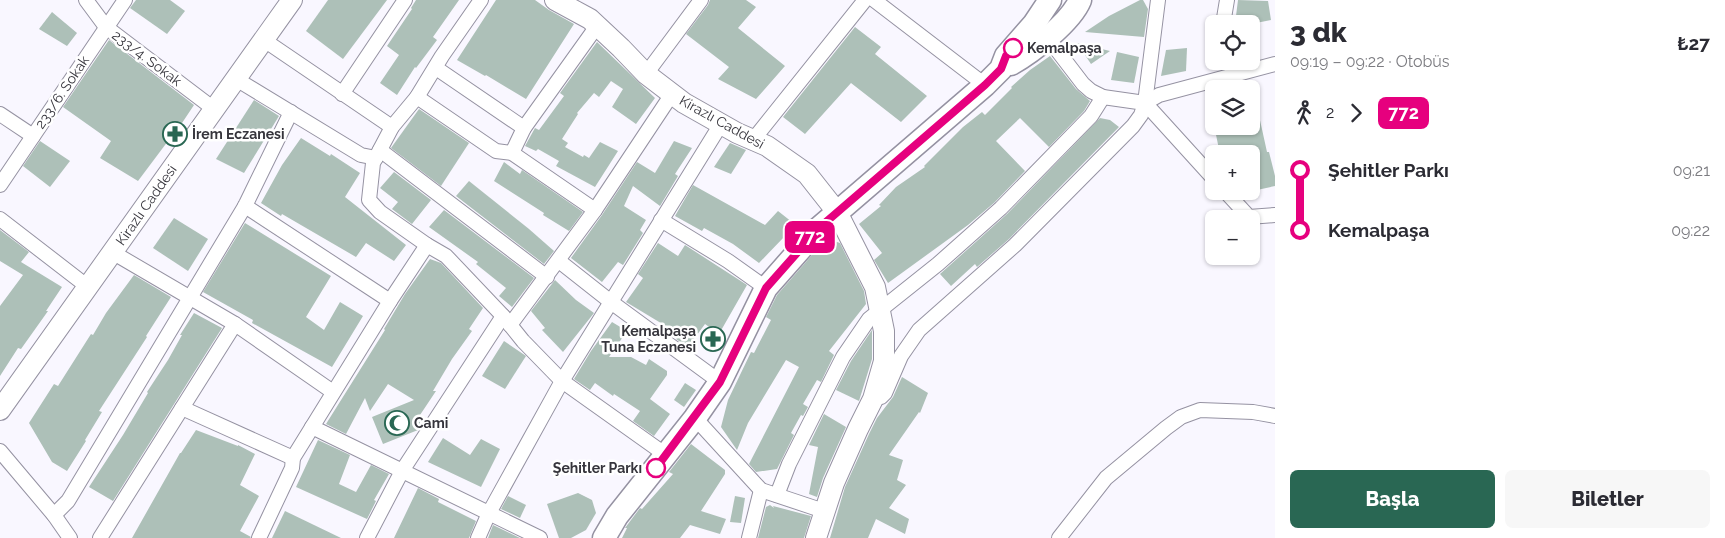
<!DOCTYPE html>
<html lang="tr">
<head>
<meta charset="utf-8">
<style>
	body { margin:0; font-family:Raleway,sans-serif; background:#f7f7f7; color:#2b2b33; height:100vh; display:flex; flex-direction:column; font-size:19px; white-space:nowrap }
	* { box-sizing:border-box; margin:0 }
	p { font-size:16px; color:#7c7c81 }
	.icon { flex:none; width:28px; height:28px; fill:none; stroke:currentColor; stroke-width:2; stroke-linecap:round; stroke-linejoin:round }
	.map { position:relative; flex:1; overflow:hidden }
	.drawer { display:flex; flex-direction:column; background:#fff; width:450px }
	.drawer>* { flex:none }
	.badge { padding:0 10px; border-radius:8px; font-size:18px; line-height:32px }
	.buttons { position:absolute; left:1205px; top:15px; display:grid; gap:10px }
	.buttons a { display:grid; place-items:center; width:55px; height:55px; border-radius:8px; background:#fff; box-shadow:0 1px 4px #0004; font-size:25px }
	.map>.badge { position:absolute; translate:-50% -50%; box-shadow:0 0 0 2px #fff }
	.legs { display:flex; align-items:center; gap:8px; height:55px; padding:0 15px; font-size:16px }
	.legs p { margin-inline-start:auto }
	.headline { display:flex; align-items:center; justify-content:space-between; height:85px; padding:0 15px }
	h1 { font-size:28px; font-weight:800; line-height:38px }
	.cta { display:flex; gap:10px; margin-top:auto; padding:10px 15px }
	.cta a { flex:1; height:58px; border-radius:8px; background:#296753; color:#fff; font-size:20px; font-weight:800; line-height:58px; text-align:center }
	.cta a+a { background:#f7f7f7; color:#2b2b33 }
	ul { padding:0 15px; list-style:none }
	li { display:flex; align-items:center; gap:18px; height:60px; font-size:19px }
	li i { display:grid; place-items:center; width:8px; height:100%; margin:0 6px; background:currentColor }
	li i::after { content:''; width:12px; height:12px; margin:-6px; border:4px solid; border-radius:50%; background:#fff }
	li p { margin-inline-start:auto }
	li:first-child i { background:linear-gradient(#0000 50%,currentColor 0) }
	li:last-child i { background:linear-gradient(currentColor 50%,#0000 0) }
	main { display:flex; flex:1; min-height:0 }
	.map>svg:first-child { display:block }
	.building { fill:#adc0b8 }
	.lines { fill:none; stroke-linecap:round; stroke-linejoin:round }
	.street-casing { stroke:#9592a2; stroke-width:16 }
	.secondary-casing { stroke:#9592a2; stroke-width:22 }
	.primary-casing { stroke:#9592a2; stroke-width:25 }
	.street { stroke:#fff; stroke-width:14 }
	.secondary { stroke:#fff; stroke-width:20 }
	.primary { stroke:#fff; stroke-width:22 }
	.line-1-casing { stroke:#fff; stroke-width:11 }
	.line-1 { stroke:#e6007e; stroke-width:8 }
	.stop-1-dot { fill:#fff; stroke:#e6007e; stroke-width:2.5 }
	.labels { text-anchor:middle; dominant-baseline:central; stroke-width:5; stroke-linejoin:round; paint-order:stroke }
	.stop-label { font-size:14px; font-weight:bold; fill:#36353c; stroke:#fff; text-anchor:start }
	.street-label { font-size:14px; fill:#36353c; stroke:#fff }
	.poi-label { font-size:14px; font-weight:bold; fill:#36353c; stroke:#fff; text-anchor:start }
</style>
</head>
<body>
<main>
<div class="map">
<svg width="1275" height="538" viewBox="0 0 1275 538">
	<rect width="100%" height="100%" fill="#f9f7ff"/>
	<g class="building">
		<polygon points="136,0 170,0 185,11 167,34 130,8"/>
		<polygon points="328,0 387,0 343,59 306,31"/>
		<polygon points="416,0 459,0 433,37 437,40 416,68 415,67 397,95 380,83 399,55 387,46 412,9 411,8"/>
		<polygon points="496,0 535,0 549,10 574,24 526,99 486,75 485,76 457,60"/>
		<polygon points="710,0 746,0 756,7 738,28 785,66 756,99 718,79 729,67 686,34 708,5"/>
		<polygon points="1140,0 1143,0 1148,9 1144,37 1085,32 1109,16"/>
		<polygon points="1238,0 1268,1 1271,20 1251,24 1235,24"/>
		<polygon points="52,12 77,33 67,46 39,29"/>
		<polygon points="855,27 881,47 875,54 927,96 901,122 851,83 805,134 783,117"/>
		<polygon points="109,40 194,105 172,138 171,137 138,181 100,158 111,141 63,107"/>
		<polygon points="597,42 655,98 636,124 612,107 623,89 611,81 599,97 594,93 577,113 578,114 562,139 568,143 565,147 583,157 584,155 589,158 600,142 618,151 595,187 556,166 559,161 538,149 536,151 525,146 535,128 539,130 564,96 560,93"/>
		<polygon points="1077,43 1110,51 1091,64"/>
		<polygon points="1187,48 1186,71 1161,76 1166,50"/>
		<polygon points="1117,52 1139,57 1134,83 1111,80"/>
		<polygon points="1050,56 1076,89 1090,101 1084,111 1049,147 1020,118 996,141 1025,171 995,202 968,225 888,283 874,260 882,253 859,224 881,206 879,205 896,187 925,167 924,166 963,127 982,112 985,115 1012,88 1011,87 1030,70"/>
		<polygon points="254,100 279,116 244,173 216,159"/>
		<polygon points="1251,102 1256,102 1267,152 1269,152 1275,176 1275,186 1257,190 1251,178 1251,149 1220,154 1215,130 1230,126 1251,126"/>
		<polygon points="419,109 469,143 441,186 391,148"/>
		<polygon points="1100,118 1110,120 1119,127 1009,239 977,267 975,264 951,286 940,274 1007,214"/>
		<polygon points="301,138 330,156 331,154 360,173 345,197 406,245 394,261 366,243 356,257 282,214 281,216 261,203 282,165"/>
		<polygon points="40,141 70,161 50,187 23,166"/>
		<polygon points="674,141 692,148 675,174 678,176 660,206 633,186 624,206 646,220 640,230 643,233 623,265 618,262 602,282 571,258 602,215 637,162 655,173"/>
		<polygon points="730,143 746,150 731,174 714,167"/>
		<polygon points="504,162 520,174 522,170 583,212 569,231 543,215 544,213 494,181"/>
		<polygon points="394,172 431,200 412,224 392,209 398,202 380,188"/>
		<polygon points="469,181 529,229 554,251 544,264 456,196"/>
		<polygon points="693,185 765,225 778,211 797,226 786,236 785,236 759,263 733,244 704,228 702,231 675,216"/>
		<polygon points="444,210 534,278 512,307 499,296 506,288 476,264 478,262 429,227"/>
		<polygon points="174,218 208,239 188,271 153,248"/>
		<polygon points="245,223 331,276 306,317 324,330 340,302 363,316 332,367 252,323 253,320 203,292"/>
		<polygon points="0,230 29,252 21,262 62,287 46,311 48,311 21,349 18,348 0,376 0,306 23,275 0,261"/>
		<polygon points="831,240 840,243 864,291 866,304 829,351 834,355 821,382 817,380 803,404 808,407 803,416 801,415 791,433 794,435 777,469 756,472 749,464 799,367 786,360 748,423 737,450 721,427 728,400 751,352 754,353 771,320 766,317 777,295 812,255"/>
		<polygon points="658,243 678,256 685,245 747,285 719,334 705,324 688,347 676,339 679,334 626,302 643,278 638,274"/>
		<polygon points="430,259 441,263 483,308 469,329 472,331 452,359 433,391 436,391 418,418 421,425 418,430 383,444 372,417 414,400 388,384 370,411 365,398 346,434 326,424 385,330 384,329 405,294"/>
		<polygon points="134,275 171,297 146,336 147,337 99,411 102,412 85,440 86,441 67,471 52,462 29,423 54,384 58,386 91,334 93,335 106,313"/>
		<polygon points="555,280 576,300 594,313 563,352 542,330 545,328 531,311"/>
		<polygon points="194,313 222,328 113,501 89,487 123,435 148,393 147,392 168,360 182,335 180,335"/>
		<polygon points="612,322 627,331 609,357 631,357 646,365 649,359 667,371 667,375 650,399 670,414 654,436 633,421 640,411 614,394 613,396 595,383 590,390 574,379 591,351"/>
		<polygon points="872,330 872,359 859,401 836,390 851,361"/>
		<polygon points="504,341 526,356 505,389 482,376"/>
		<polygon points="902,377 928,393 920,413 919,412 889,455 903,460 897,480 906,485 889,508 909,519 905,534 876,519 868,538 830,538 845,487 869,434 877,418 893,397"/>
		<polygon points="685,383 696,390 684,407 674,400"/>
		<polygon points="824,414 846,427 823,478 817,497 809,494 818,447 809,445"/>
		<polygon points="196,430 238,446 238,445 255,454 240,485 259,496 240,531 251,537 250,538 132,538 180,453 181,453"/>
		<polygon points="443,438 470,455 481,439 500,449 481,487 428,462"/>
		<polygon points="318,440 350,455 339,484 356,492 371,465 389,474 374,500 376,501 367,519 296,487"/>
		<polygon points="691,444 725,470 725,474 701,511 726,519 720,534 690,525 680,538 622,538 627,528 625,528 640,508 642,509 673,474 669,472"/>
		<polygon points="418,488 439,499 438,502 476,521 469,538 394,538"/>
		<polygon points="578,493 592,500 596,513 586,530 571,538 559,538 547,504"/>
		<polygon points="508,496 526,505 520,518 501,509"/>
		<polygon points="735,496 745,498 741,523 730,522"/>
		<polygon points="770,505 774,508 773,506 811,516 804,538 758,538 766,507"/>
		<polygon points="285,511 341,538 272,538"/>
		<polygon points="493,525 520,538 488,538"/>
	</g>
	<g class="lines">
		<defs>
			<g id="street">
				<polyline points="86,0 106,27 214,109"/>
				<polyline points="481,0 442,56 417,97 392,127 373,163 369,200 380,212 427,245 446,256 503,316 523,341 562,381 666,455"/>
				<polyline points="874,0 985,85"/>
				<polyline points="1223,24 1227,0"/>
				<polyline points="1047,37 1083,84 1091,91 1103,97 1145,103 1214,179"/>
				<polyline points="264,40 392,127"/>
				<polyline points="1230,61 1234,74"/>
				<polyline points="436,68 524,128"/>
				<polyline points="646,74 701,0"/>
				<polyline points="236,79 361,155 376,158"/>
				<polyline points="342,94 405,0"/>
				<polyline points="417,97 496,151 512,153 595,210"/>
				<polyline points="1145,103 1159,95 1275,64"/>
				<polyline points="0,114 33,136"/>
				<polyline points="753,140 865,0"/>
				<polyline points="380,150 547,277"/>
				<polyline points="512,153 524,128 597,26"/>
				<polyline points="0,185 125,0"/>
				<polyline points="1225,191 1249,217 1275,215"/>
				<polyline points="245,206 390,301"/>
				<polyline points="0,219 88,287"/>
				<polyline points="661,220 728,261 766,288"/>
				<polyline points="112,252 235,324 333,392"/>
				<polyline points="559,261 611,302 720,382"/>
				<polyline points="510,325 595,210 672,94"/>
				<polyline points="873,399 881,397 885,393 901,356 919,330 1015,245 1133,126 1141,115 1145,103 1158,0"/>
				<polyline points="182,408 293,458"/>
				<polyline points="695,418 761,490 824,511"/>
				<polyline points="312,427 540,538"/>
				<polyline points="0,451 54,515 70,538"/>
				<polyline points="777,495 789,464 843,357 869,319 938,264 1001,208 1091,116 1103,97"/>
				<polyline points="54,515 68,501 245,206 291,112"/>
				<polyline points="100,538 235,324"/>
				<polyline points="259,538 292,468 293,458 390,301 427,245"/>
				<polyline points="367,538 402,471 503,316"/>
				<polyline points="478,538 489,513 562,381 721,124"/>
				<polyline points="749,538 761,490"/>
				<polyline points="1059,538 1106,478 1166,428 1181,417 1200,410 1253,412 1275,416"/>
			</g>
			<g id="secondary">
				<polyline points="555,0 590,19 621,48 646,74 684,103 737,133 767,146 807,174 837,212 875,287 884,331 884,361 873,399 858,429 834,483 816,538"/>
				<polyline points="0,410 292,0"/>
			</g>
			<g id="primary">
				<path d="M1011,64C1032,52 1071,22 1080,0"/>
				<polyline points="604,538 617,516 695,418 720,382 766,288 819,228 985,85 1001,69 1006,56 1034,24 1050,0"/>
			</g>
		</defs>
		<use href="#street" class="street-casing"/>
		<use href="#secondary" class="secondary-casing"/>
		<use href="#primary" class="primary-casing"/>
		<use href="#street" class="street"/>
		<use href="#secondary" class="secondary"/>
		<use href="#primary" class="primary"/>
	</g>
	<g class="lines">
		<defs>
			<polyline id="line-1" points="656,468 720,382 766,288 819,228 985,85 1001,69 1006,56 1013,48"/>
		</defs>
		<use href="#line-1" class="line-1-casing"/>
		<use href="#line-1" class="line-1"/>
	</g>
	<defs>
		<symbol id="pharmacy-ring" viewBox="-11 -11 22 22"><circle r="9.5" fill="#fff" stroke="#296753" stroke-width="1.5"/><path d="M-2-6h4v4h4v4h-4v4h-4v-4h-4v-4h4Z" fill="#296753"/></symbol>
		<symbol id="mosque-ring" viewBox="-11 -11 22 22"><circle r="9.5" fill="#fff" stroke="#296753" stroke-width="1.5"/><path d="M3.5-4.9A6 6 0 1 0 3.5 4.9A5 5 0 1 1 3.5-4.9Z" fill="#296753"/></symbol>
	</defs>
	<g fill-rule="evenodd">
		<use href="#pharmacy-ring" x="161" y="120" width="28" height="28"/>
		<use href="#pharmacy-ring" x="699" y="325" width="28" height="28"/>
		<use href="#mosque-ring" x="383" y="409" width="28" height="28"/>
	</g>
	<g class="stop-1-dot">
		<circle cx="1013" cy="48" r="9"/>
		<circle cx="656" cy="468" r="9"/>
	</g>
	<g class="labels">
		<g class="stop-label">
			<text x="1027" y="48">Kemalpaşa</text>
			<text x="642" y="468" text-anchor="end">Şehitler Parkı</text>
		</g>
		<g class="street-label">
			<text transform="translate(147 58) rotate(37)">233/4. Sokak</text>
			<text transform="translate(62 92) rotate(-56)">233/6. Sokak</text>
			<text transform="translate(722 122) rotate(29)">Kirazlı Caddesi</text>
			<text transform="translate(146 205) rotate(-55)">Kirazlı Caddesi</text>
		</g>
		<g class="poi-label">
			<text x="192" y="134">İrem Eczanesi</text>
			<text x="696" y="331" text-anchor="end">Kemalpaşa<tspan x="696" dy="16">Tuna Eczanesi</tspan></text>
			<text x="414" y="423">Cami</text>
		</g>
	</g>
</svg>
<div class="buttons">
<a><svg class="icon" aria-label="locate" viewBox="0 0 24 24"><circle cx="12" cy="12" r="6"/><path d="M12 2v4M12 18v4M2 12h4M18 12h4"/></svg></a>
<a><svg class="icon" aria-label="layers" viewBox="0 0 24 24"><path d="M12 4l9 5-9 5-9-5zM3 14l9 5 9-5"/></svg></a>
<a>+</a>
<a>−</a>
</div>
<b class="badge" style="left:810px;top:237px;background:#e6007e;color:#fff">772</b>
</div>
<section class="drawer">
<div class="headline"><div><h1>3 dk</h1><p>09:19 – 09:22 · Otobüs</p></div><b>₺27</b></div>
<div class="legs"><svg class="icon" aria-label="walk" viewBox="0 0 24 24"><circle cx="13" cy="4" r="2"/><path d="M13 8l-2 6 4 7M11 14l-3 7M7 12l3-4h3l4 4"/></svg>2<svg class="icon" aria-label="forward" viewBox="0 0 24 24"><path d="M9 5l7 7-7 7"/></svg><b class="badge" style="background:#e6007e;color:#fff">772</b></div>
<ul>
<li><i style="color:#e6007e"></i><b>Şehitler Parkı</b><p>09:21</p></li>
<li><i style="color:#e6007e"></i><b>Kemalpaşa</b><p>09:22</p></li>
</ul>
<div class="cta"><a>Başla</a><a>Biletler</a></div>
</section>
</main>
</body>
</html>
